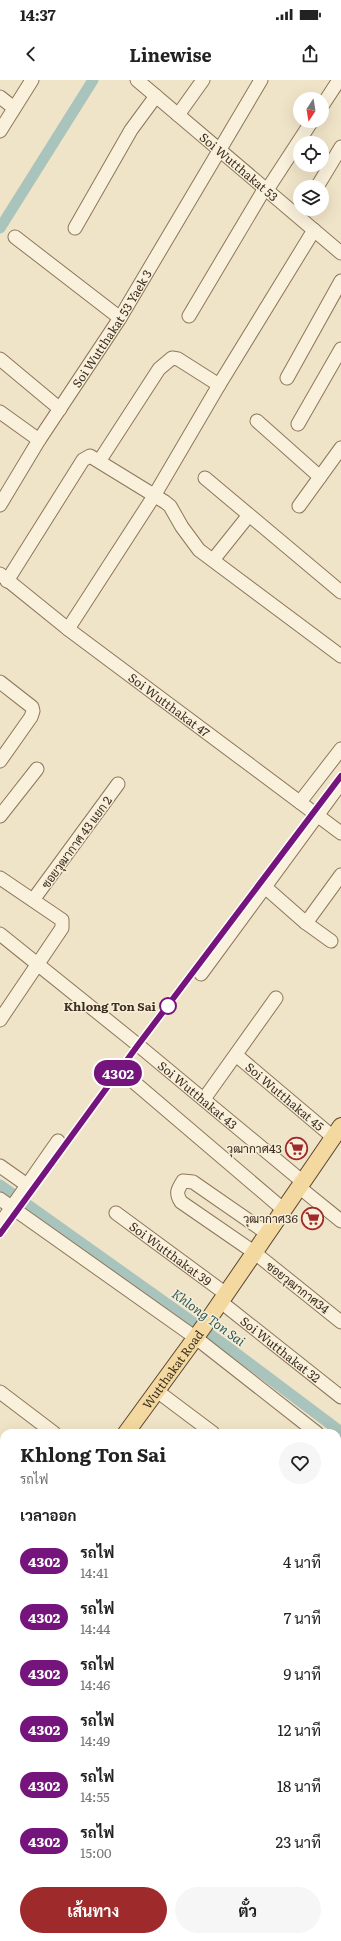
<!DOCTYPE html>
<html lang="th">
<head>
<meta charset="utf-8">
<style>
	body { margin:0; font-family:Literata,Sarabun,serif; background:#f6f6f6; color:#222; height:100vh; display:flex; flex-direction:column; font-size:15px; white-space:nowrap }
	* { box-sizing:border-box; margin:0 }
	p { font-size:13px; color:#767676 }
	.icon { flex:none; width:22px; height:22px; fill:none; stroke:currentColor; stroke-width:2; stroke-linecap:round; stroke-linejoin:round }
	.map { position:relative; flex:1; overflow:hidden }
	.details { position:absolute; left:0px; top:1349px; width:341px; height:512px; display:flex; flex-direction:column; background:#fff; border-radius:12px 12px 0 0; box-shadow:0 4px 16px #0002 }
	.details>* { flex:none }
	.badge { padding:0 8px; border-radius:13px; font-size:14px; line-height:26px }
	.needle { width:26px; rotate:192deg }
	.fabs { position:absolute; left:293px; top:12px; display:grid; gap:8px }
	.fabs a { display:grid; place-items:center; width:36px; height:36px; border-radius:50%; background:#fff; box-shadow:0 4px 16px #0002; font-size:20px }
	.map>.badge { position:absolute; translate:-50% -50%; box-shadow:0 0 0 2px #fff }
	h2 { padding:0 20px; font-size:15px; line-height:36px }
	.round { display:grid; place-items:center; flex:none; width:42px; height:42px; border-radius:21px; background:#f6f6f6 }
	.overview { display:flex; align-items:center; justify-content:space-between; height:68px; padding:0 20px }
	h1 { font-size:19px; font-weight:700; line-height:30px }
	.action { display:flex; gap:8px; margin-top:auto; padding:8px 20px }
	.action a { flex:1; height:46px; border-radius:24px; background:#9e2a2b; color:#fff; font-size:16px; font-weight:700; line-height:46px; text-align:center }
	.action a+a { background:#f6f6f6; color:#222 }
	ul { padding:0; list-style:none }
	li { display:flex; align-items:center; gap:12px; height:56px; padding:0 20px }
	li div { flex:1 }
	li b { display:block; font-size:15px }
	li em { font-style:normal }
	li .badge { min-width:44px; font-weight:700; text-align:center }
	.status { display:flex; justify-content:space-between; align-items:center; height:28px; padding:0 20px; background:#fff; direction:ltr }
	.status svg { height:11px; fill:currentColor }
	header { display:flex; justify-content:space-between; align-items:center; height:52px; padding:0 20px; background:#fff; font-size:18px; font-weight:700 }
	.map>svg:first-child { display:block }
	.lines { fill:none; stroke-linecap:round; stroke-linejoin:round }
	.canal { stroke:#a9c4bc; stroke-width:11 }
	.minor-casing { stroke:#8d765c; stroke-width:15 }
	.major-casing { stroke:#5b4430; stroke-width:18 }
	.minor { stroke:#faf1dc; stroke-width:13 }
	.major { stroke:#f3d9a0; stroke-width:16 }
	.rail { stroke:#3d2e20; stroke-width:3; stroke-dasharray:7 7; stroke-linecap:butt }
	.line-casing { stroke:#fff; stroke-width:9 }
	.line { stroke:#75147c; stroke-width:6 }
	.stop-dot { fill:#fff; stroke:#75147c; stroke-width:2 }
	.labels { text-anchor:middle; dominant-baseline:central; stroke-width:3; stroke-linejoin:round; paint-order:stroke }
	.street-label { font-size:12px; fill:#3d2e20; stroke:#f7eed8 }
	.stop-label { font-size:12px; font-weight:bold; fill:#3d2e20; stroke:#f7eed8; text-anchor:end }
	.poi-label { font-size:12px; fill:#3d2e20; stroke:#f7eed8; text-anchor:end }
	.water-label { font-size:13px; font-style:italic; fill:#2f5d5a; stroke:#f7eed8 }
</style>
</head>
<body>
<div class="status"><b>14:37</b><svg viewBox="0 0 49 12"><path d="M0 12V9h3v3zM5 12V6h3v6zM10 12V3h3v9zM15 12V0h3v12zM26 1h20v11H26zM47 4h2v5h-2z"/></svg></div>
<header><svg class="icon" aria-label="back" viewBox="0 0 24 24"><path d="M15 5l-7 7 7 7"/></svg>Linewise<svg class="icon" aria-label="share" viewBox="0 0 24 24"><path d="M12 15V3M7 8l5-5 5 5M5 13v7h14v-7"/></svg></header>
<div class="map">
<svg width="341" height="1861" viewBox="0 0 341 1861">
	<rect width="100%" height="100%" fill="#f0e4c8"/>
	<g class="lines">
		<g class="canal">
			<polyline points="0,148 93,0"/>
			<polyline points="0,1105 225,1265 341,1352"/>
			<polyline points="0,1364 4,1367"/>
			<polyline points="337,1632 341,1635"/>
			<polyline points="0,1673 4,1676"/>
			<polyline points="276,1857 281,1861"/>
		</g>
		<defs>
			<g id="minor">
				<path id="s1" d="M137,0L341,173"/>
				<polyline points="0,17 14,28"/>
				<polyline points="322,26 339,0"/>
				<polyline points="178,35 203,0"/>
				<polyline points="0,51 32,0"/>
				<polyline points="317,107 341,67"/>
				<polyline points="267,110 312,41"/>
				<polyline points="75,148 131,50 156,16"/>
				<polyline points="15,157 120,238"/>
				<polyline points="189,236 265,108"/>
				<polyline points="0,279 60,329"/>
				<polyline points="287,298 341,201"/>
				<polyline points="0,332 39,360"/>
				<polyline points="257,341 320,397"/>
				<polyline points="298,344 341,269"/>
				<polyline points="100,380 159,289 172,278 178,279 219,305"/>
				<polyline points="205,398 341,512"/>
				<path id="s2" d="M0,425L39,360L120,238L261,0"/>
				<polyline points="299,426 341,368"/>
				<polyline points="213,480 249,435"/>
				<path id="s3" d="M0,494L68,549L341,753"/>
				<polyline points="7,501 83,380 90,376 165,422 170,426 182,447 199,470 341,576"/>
				<polyline points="68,549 154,416 219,305 314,150"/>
				<polyline points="0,602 32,627 33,631 31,637 0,681"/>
				<polyline points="300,722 341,669"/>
				<polyline points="0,736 37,689"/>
				<polyline points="0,798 62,840 62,848 0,940"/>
				<polyline points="265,807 306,843 331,861"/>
				<polyline points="33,820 118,704"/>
				<polyline points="306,843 341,795"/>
				<path id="s4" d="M0,854L138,965L303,1102"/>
				<polyline points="201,894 341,703"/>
				<path id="s5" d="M236,975L333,1057"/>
				<polyline points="135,1003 284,1130"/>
				<polyline points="204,1019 276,918"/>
				<polyline points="0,1086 27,1105"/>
				<polyline points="299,1107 341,1141"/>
				<polyline points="0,1119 196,1258 317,1353"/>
				<path id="s6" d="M116,1133L226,1214"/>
				<polyline points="0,1144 58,1061"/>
				<path d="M268,1154L193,1102L183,1101C178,1109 175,1113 181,1122L255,1173L341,1242"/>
				<path id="s7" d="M221,1222L341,1317"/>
				<polyline points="157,1311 213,1353"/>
				<polyline points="0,1312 54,1353"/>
				<polyline points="337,1369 341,1372"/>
				<polyline points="0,1487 4,1490"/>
				<polyline points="337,1506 341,1499"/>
				<polyline points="0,1629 4,1632"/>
				<polyline points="337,1784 341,1787"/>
				<polyline points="0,1830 4,1833"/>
				<polyline points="36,1857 41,1861"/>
				<polyline points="207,1857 213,1861"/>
				<polyline points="95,1861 98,1857"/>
			</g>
			<g id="major">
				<path id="s8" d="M126,1353L204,1246L341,1046"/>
				<polyline points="0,1522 4,1517"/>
			</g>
		</defs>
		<use href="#minor" class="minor-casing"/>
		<use href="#major" class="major-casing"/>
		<use href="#minor" class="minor"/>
		<use href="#major" class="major"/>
		<polyline class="rail" points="0,1154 138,965 341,696"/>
	</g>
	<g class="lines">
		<defs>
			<polyline id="line" points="0,1154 138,965 341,696"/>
		</defs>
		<use href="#line" class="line-casing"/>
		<use href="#line" class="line"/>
	</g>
	<defs>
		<symbol id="supermarket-ring" viewBox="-11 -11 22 22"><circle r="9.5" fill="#f7eed8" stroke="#9e2a2b" stroke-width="1.5"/><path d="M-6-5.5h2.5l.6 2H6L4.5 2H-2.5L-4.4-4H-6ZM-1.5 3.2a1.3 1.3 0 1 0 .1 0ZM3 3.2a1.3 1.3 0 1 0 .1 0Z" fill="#9e2a2b"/></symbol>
	</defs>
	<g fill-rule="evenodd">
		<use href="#supermarket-ring" x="284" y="1056" width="25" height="25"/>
		<use href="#supermarket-ring" x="300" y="1126" width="25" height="25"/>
	</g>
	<circle class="stop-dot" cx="168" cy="926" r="8"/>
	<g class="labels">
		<g class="street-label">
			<text stroke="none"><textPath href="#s1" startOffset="134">Soi Wutthakat 53</textPath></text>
			<text stroke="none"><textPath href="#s2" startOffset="209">Soi Wutthakat 53 Yaek 3</textPath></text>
			<text stroke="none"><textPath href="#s3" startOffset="214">Soi Wutthakat 47</textPath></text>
			<text transform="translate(76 762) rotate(-54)">ซอยวุฒากาศ 43 แยก 2</text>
			<text stroke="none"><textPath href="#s4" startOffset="255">Soi Wutthakat 43</textPath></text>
			<text stroke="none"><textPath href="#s5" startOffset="64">Soi Wutthakat 45</textPath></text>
			<text stroke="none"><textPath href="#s6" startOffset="68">Soi Wutthakat 39</textPath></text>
			<text transform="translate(298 1207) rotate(38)">ซอยวุฒากาศ34</text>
			<text stroke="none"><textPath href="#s7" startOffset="76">Soi Wutthakat 32</textPath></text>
			<text stroke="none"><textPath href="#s8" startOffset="79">Wutthakat Road</textPath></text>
		</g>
		<g class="stop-label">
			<text x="156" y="926">Khlong Ton Sai</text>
		</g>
		<g class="poi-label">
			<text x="282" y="1068">วุฒากาศ43</text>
			<text x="298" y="1138">วุฒากาศ36</text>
		</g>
		<g class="water-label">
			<text transform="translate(209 1237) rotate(36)">Khlong Ton Sai</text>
		</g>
	</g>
</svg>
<div class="fabs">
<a><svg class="needle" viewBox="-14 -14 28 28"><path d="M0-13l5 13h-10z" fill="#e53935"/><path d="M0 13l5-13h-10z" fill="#767676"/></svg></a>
<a><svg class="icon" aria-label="locate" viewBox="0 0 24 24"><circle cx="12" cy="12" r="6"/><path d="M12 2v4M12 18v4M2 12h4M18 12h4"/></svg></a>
<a><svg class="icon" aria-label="layers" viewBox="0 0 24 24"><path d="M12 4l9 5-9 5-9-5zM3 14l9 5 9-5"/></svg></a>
</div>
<b class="badge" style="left:118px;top:993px;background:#75147c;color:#fff">4302</b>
<section class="details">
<div class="overview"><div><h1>Khlong Ton Sai</h1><p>รถไฟ</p></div><a class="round"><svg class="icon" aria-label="heart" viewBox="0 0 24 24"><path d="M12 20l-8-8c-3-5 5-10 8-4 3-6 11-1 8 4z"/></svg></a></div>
<h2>เวลาออก</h2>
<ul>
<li><span class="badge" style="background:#75147c;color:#fff">4302</span><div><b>รถไฟ</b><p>14:41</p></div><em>4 นาที</em></li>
<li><span class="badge" style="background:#75147c;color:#fff">4302</span><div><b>รถไฟ</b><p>14:44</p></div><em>7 นาที</em></li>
<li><span class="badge" style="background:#75147c;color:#fff">4302</span><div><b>รถไฟ</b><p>14:46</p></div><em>9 นาที</em></li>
<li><span class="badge" style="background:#75147c;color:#fff">4302</span><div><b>รถไฟ</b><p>14:49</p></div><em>12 นาที</em></li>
<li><span class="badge" style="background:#75147c;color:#fff">4302</span><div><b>รถไฟ</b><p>14:55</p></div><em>18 นาที</em></li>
<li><span class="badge" style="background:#75147c;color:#fff">4302</span><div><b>รถไฟ</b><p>15:00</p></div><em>23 นาที</em></li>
</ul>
<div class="action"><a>เส้นทาง</a><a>ตั๋ว</a></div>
</section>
</div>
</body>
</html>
